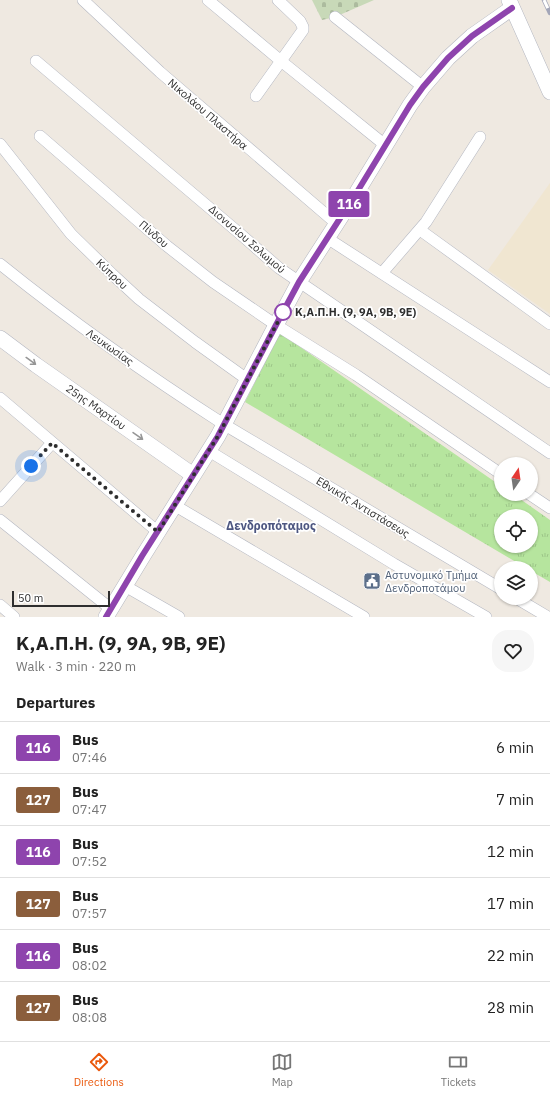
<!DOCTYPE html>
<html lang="en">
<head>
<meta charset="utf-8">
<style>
	body { margin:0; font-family:"IBM Plex Sans",sans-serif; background:#f6f6f6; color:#222; height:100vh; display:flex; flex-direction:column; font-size:15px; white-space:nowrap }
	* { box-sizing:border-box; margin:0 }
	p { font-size:13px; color:#767676 }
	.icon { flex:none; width:22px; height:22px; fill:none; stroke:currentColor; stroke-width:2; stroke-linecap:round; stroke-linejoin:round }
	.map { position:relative; height:617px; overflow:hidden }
	.side { display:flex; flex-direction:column; background:#fff; flex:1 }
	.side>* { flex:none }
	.badge { padding:0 8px; border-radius:3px; font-size:14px; line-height:26px }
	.needle { width:26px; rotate:13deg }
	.buttons { position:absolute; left:494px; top:457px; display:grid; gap:8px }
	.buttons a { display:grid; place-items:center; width:44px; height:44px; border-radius:50%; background:#fff; box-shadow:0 1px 3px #0004; font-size:20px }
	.scale { position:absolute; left:12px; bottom:10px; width:98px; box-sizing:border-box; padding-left:4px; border:2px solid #2e2e2e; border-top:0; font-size:11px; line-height:14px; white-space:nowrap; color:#2e2e2e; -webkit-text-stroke:3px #fff; paint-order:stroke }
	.you { position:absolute; width:20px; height:20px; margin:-10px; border:3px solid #fff; border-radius:50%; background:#1a73e8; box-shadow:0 0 0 6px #1a73e833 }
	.map>.badge { position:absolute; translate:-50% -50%; box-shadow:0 0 0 2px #fff }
	h2 { padding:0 16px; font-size:15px; line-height:36px }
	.round { display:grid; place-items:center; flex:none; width:42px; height:42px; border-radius:16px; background:#f6f6f6 }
	.head { display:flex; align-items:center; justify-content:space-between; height:68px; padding:0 16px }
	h1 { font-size:19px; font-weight:800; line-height:30px }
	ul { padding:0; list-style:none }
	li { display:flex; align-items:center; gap:12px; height:52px; padding:0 16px; border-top:1px solid #e0e0e0 }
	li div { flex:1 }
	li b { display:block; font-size:15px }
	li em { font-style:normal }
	li .badge { min-width:44px; font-weight:700; text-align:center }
	.tab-bar { display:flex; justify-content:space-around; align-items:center; height:56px; border-top:1px solid #e0e0e0; background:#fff; font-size:11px; color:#767676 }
	.tab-bar a { display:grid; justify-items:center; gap:2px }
	.tab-bar .on { color:#ea580c }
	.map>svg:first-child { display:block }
	.education { fill:#f0e6d1 }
	.grass { fill:url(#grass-tufts); fill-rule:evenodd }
	.cemetery { fill:url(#cemetery-stones) }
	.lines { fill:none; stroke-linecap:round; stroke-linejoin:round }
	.street-casing { stroke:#b4b7c1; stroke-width:12 }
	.secondary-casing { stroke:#b4b7c1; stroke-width:16 }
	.street { stroke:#fff; stroke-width:11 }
	.secondary { stroke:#fff; stroke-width:15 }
	.rail-casing { stroke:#a3a6b8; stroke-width:4.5 }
	.rail { stroke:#fff; stroke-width:3; stroke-dasharray:9; stroke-linecap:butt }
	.oneway { stroke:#969696 }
	.line-casing { stroke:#fff; stroke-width:9 }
	.line { stroke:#8e44ad; stroke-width:6 }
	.walk { stroke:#2e2e2e; stroke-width:4; stroke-dasharray:0 7.2 }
	.stop-dot { fill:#fff; stroke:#8e44ad; stroke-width:2 }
	.labels { text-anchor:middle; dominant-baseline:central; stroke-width:3.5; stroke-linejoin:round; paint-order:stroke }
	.street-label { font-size:11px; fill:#2e2e2e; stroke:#fff }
	.stop-label { font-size:11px; font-weight:bold; fill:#2e2e2e; stroke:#fff; text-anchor:start }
	.service-label { font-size:11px; fill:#4e5e75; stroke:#fff; text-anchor:start }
	.neighbourhood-label { font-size:12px; font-weight:bold; fill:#4d5680; stroke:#fff }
</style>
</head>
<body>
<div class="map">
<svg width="550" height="617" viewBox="0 0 550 617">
	<defs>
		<pattern id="grass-tufts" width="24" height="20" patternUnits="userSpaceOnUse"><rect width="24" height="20" fill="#b6e59e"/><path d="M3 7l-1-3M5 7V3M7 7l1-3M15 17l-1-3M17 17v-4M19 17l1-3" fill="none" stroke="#9dc588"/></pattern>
		<pattern id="cemetery-stones" width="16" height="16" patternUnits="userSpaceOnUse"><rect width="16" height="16" fill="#c8d9b8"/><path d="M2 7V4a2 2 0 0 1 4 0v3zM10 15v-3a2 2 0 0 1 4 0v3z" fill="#acbb9e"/></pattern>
	</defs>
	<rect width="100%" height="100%" fill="#efe9e1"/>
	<polygon class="education" points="550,183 550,314 488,270"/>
	<path class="grass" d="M280,333L501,486V494H513L550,520V582L531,571V568H526L245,402ZM501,516H531V546H501Z"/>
	<polygon class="cemetery" points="312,0 374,0 335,17 322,20"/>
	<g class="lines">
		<defs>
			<g id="street">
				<polyline points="83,0 160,72 337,224"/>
				<polyline points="208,0 281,61 385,145"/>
				<polyline points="335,17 423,87"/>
				<polyline points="36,61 238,232 279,268 550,453"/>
				<polyline points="256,96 303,30 303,27 300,21 278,0"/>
				<polyline points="40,136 167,246 213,282 276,325 356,375 501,474"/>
				<polyline points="0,144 71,234 112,274 139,299 195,342 248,380"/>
				<polyline points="420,230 550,324"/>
				<polyline points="327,238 550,382"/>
				<path d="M0,264C72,322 147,375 225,425L501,589"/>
				<polyline points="382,273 426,222 480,137"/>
				<polyline points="0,398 158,532"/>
				<polyline points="209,451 394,564 486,617"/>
				<polyline points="529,494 550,508"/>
				<polyline points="0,501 52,443"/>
				<polyline points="174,505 364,617"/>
				<polyline points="0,520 111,609"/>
				<polyline points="125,586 179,617"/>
				<polyline points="516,598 548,617"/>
				<polyline points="0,605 14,617"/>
			</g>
			<g id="secondary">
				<polyline points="509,0 550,92"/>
				<polyline points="0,338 36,365 193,475"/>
				<polyline points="106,617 143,556 218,436 276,325 299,282 357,192 410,105 423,87 448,58 472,36 512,8"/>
			</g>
		</defs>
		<use href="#street" class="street-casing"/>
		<use href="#secondary" class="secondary-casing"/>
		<use href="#street" class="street"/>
		<use href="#secondary" class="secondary"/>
		<defs>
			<polyline id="rail" points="544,0 550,13"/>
		</defs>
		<use href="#rail" class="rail-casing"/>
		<use href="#rail" class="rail"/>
	</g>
	<defs><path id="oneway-shaft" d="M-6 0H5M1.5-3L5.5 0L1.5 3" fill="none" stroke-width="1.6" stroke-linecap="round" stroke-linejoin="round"/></defs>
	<g class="oneway">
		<use href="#oneway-shaft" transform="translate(31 361) rotate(36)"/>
		<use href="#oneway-shaft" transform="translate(138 436) rotate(35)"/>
	</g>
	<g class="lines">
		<defs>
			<polyline id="line" points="106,617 142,556 218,436 276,325 299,282 357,192 410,105 423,87 448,58 472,36 512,8"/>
		</defs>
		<use href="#line" class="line-casing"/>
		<use href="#line" class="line"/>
		<polyline class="walk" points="31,466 52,443 158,532 218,436 283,312"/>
	</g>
	<defs>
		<symbol id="civic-square" viewBox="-11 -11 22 22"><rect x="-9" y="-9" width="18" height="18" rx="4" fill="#5c6f8a" stroke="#fff"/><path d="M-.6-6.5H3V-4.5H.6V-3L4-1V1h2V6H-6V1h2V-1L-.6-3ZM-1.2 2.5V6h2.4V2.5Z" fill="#fff"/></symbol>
	</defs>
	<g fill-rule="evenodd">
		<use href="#civic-square" x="362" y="571" width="20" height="20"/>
	</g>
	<circle class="stop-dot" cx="283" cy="312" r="8"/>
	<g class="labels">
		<g class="street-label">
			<text transform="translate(208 114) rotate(41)">Νικολάου Πλαστήρα</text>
			<text transform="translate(154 234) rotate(41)">Πίνδου</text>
			<text transform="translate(247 239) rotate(41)">Διονυσίου Σολωμού</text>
			<text transform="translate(112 274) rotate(43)">Κύπρου</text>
			<text transform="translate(110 347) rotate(35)">Λευκωσίας</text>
			<text transform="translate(96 407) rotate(35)">25ης Μαρτίου</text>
			<text transform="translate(363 507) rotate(31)">Εθνικής Αντιστάσεως</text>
		</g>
		<g class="stop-label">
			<text x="295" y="312">Κ,Α.Π.Η. (9, 9Α, 9Β, 9Ε)</text>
		</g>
		<g class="service-label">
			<text x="385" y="575">Αστυνομικό Τμήμα<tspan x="385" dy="13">Δενδροποτάμου</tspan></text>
		</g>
		<g class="neighbourhood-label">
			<text x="271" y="525">Δενδροπόταμος</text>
		</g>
	</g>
</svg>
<div class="buttons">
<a><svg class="needle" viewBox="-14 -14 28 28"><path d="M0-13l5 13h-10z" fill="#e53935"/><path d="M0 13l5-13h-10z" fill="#767676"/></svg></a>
<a><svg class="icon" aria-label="locate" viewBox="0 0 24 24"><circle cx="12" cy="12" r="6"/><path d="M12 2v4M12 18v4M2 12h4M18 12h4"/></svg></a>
<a><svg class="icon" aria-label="layers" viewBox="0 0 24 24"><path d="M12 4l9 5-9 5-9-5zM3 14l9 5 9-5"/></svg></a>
</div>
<div class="scale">50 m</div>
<div class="you" style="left:31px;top:466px"></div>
<b class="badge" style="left:349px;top:204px;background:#8e44ad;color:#fff">116</b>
</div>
<section class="side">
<div class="head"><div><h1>Κ,Α.Π.Η. (9, 9Α, 9Β, 9Ε)</h1><p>Walk · 3 min · 220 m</p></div><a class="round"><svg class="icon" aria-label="heart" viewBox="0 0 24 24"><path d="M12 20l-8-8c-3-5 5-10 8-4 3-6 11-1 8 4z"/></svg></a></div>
<h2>Departures</h2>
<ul>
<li><span class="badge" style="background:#8e44ad;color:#fff">116</span><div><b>Bus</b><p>07:46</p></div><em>6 min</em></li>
<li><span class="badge" style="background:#8b5e3c;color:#fff">127</span><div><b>Bus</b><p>07:47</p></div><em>7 min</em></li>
<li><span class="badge" style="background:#8e44ad;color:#fff">116</span><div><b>Bus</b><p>07:52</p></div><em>12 min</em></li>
<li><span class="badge" style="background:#8b5e3c;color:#fff">127</span><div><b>Bus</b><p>07:57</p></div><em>17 min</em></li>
<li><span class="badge" style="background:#8e44ad;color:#fff">116</span><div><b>Bus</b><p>08:02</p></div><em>22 min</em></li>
<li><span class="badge" style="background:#8b5e3c;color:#fff">127</span><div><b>Bus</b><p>08:08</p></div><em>28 min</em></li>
</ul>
</section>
<nav class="tab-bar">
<a class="on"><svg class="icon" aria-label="directions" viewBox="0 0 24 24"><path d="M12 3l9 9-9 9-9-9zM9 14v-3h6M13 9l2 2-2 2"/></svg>Directions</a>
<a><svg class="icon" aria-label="map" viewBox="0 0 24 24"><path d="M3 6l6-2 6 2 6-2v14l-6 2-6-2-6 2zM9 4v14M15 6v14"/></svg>Map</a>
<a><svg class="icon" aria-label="tickets" viewBox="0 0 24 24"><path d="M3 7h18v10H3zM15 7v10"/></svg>Tickets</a>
</nav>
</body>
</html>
